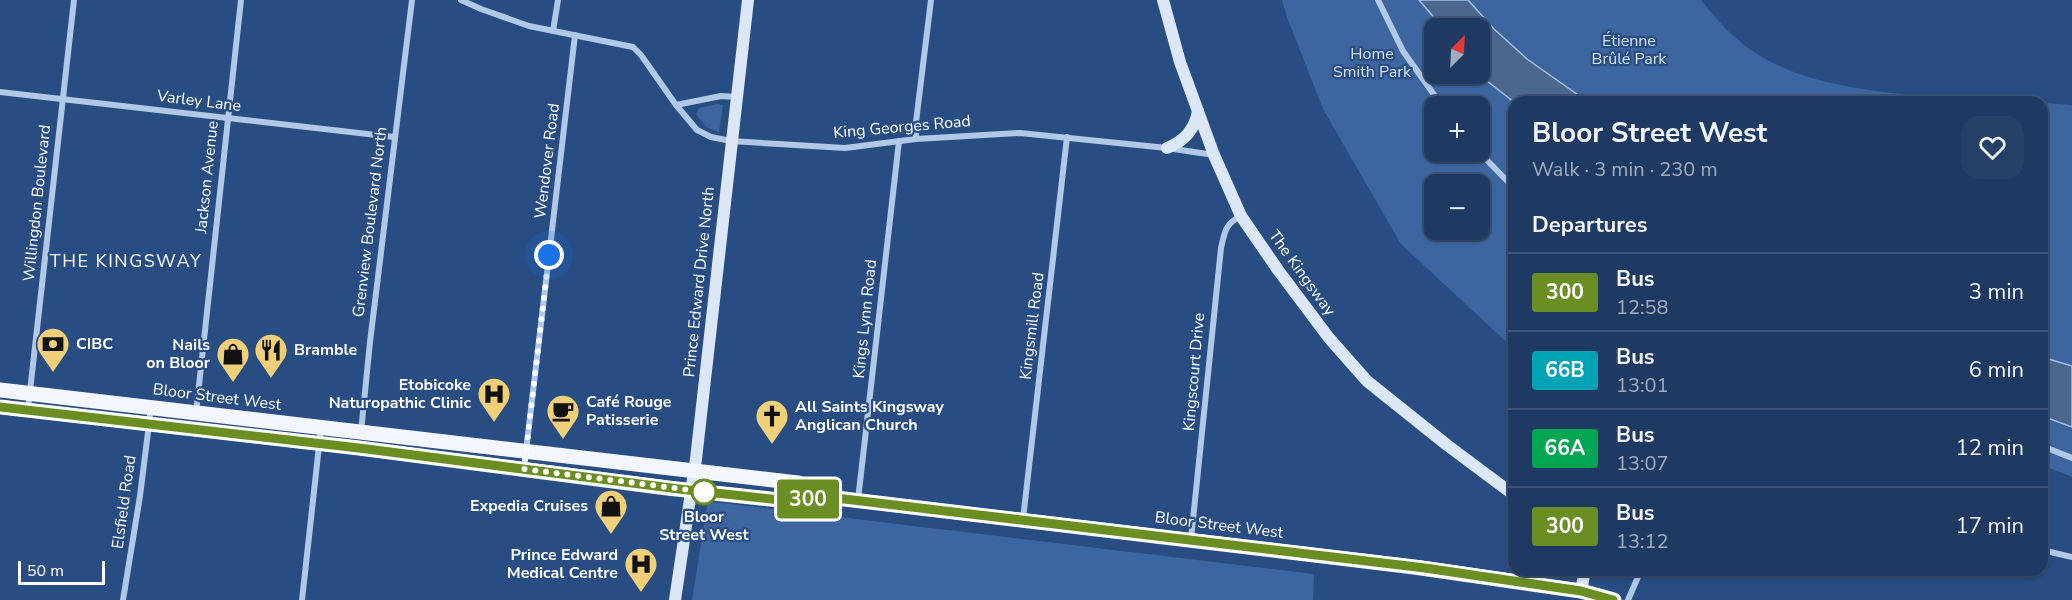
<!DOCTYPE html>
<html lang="en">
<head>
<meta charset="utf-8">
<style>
	body { margin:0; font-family:"Nunito Sans",sans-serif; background:#264168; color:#f1f3f6; height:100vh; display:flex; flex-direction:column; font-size:22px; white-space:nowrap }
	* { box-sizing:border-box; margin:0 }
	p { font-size:20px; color:#a1adbe }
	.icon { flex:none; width:33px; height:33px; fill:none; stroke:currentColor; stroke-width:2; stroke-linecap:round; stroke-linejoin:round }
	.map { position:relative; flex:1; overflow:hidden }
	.drawer { position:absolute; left:1508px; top:96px; width:540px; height:480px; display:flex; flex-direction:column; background:#1e3a62; border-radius:18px; box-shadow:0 2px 4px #0004,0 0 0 2px #3c5477 }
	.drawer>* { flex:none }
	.badge { padding:0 12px; border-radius:4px; font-size:21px; line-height:39px }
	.needle { width:39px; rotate:24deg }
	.tools { position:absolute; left:1424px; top:18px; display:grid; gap:12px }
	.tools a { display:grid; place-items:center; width:66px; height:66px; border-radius:12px; background:#1e3a62; box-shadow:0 2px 4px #0004,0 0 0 2px #3c5477; font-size:30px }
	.scale { position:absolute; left:18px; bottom:15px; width:87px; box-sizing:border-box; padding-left:6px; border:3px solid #fff; border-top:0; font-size:16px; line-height:21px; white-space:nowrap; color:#fff; -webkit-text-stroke:4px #284d83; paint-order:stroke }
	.you { position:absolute; width:30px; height:30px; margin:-15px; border:4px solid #fff; border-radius:50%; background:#1a73e8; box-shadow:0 0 0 9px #1a73e833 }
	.map>.badge { position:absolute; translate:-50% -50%; box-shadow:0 0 0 3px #fff }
	h2 { padding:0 24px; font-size:22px; line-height:54px }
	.round { display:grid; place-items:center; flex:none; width:63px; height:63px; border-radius:18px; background:#264168 }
	.summary { display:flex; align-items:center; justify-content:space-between; height:102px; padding:0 24px }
	h1 { font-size:28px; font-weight:700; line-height:45px }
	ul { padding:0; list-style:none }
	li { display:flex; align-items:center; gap:18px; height:78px; padding:0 24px; border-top:2px solid #3c5477 }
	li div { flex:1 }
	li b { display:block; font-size:22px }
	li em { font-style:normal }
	li .badge { min-width:66px; font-weight:700; text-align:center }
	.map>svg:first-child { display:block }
	.green { fill:#3d66a0; fill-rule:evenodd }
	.water { fill:#4c668d; stroke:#a6c2e7; stroke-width:1.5 }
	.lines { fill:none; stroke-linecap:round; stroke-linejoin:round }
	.street { stroke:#b1c8e7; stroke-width:6 }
	.secondary { stroke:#dbe6f6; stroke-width:12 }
	.primary { stroke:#f3f6fd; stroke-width:15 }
	.line-casing { stroke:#fff; stroke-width:14 }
	.line { stroke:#6b8e23; stroke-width:9 }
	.walk { stroke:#fff; stroke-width:6; stroke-dasharray:0 10.8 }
	.stop-dot { fill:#fff; stroke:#6b8e23; stroke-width:3 }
	.labels { text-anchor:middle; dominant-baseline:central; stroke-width:4.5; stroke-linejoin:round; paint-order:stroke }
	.park-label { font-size:16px; fill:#d5e2f6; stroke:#284d83 }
	.street-label { font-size:16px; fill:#fff; stroke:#284d83 }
	.poi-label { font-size:16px; font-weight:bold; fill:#fff; stroke:#284d83; text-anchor:start }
	.stop-label { font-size:16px; font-weight:bold; fill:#fff; stroke:#284d83 }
	.neighbourhood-label { font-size:18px; letter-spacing:1.5px; fill:#fff; stroke:#284d83 }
</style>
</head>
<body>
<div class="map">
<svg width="2072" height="600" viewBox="0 0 2072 600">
	<rect width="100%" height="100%" fill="#284d83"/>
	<g class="green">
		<path d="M1282,0H1419L1443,28H1434V74H1478L1514,102L1513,348L1401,244L1323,109L1287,17ZM1434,106H1479V152H1434ZM1434,184H1479V230H1434Z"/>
		<path d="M1468,0H1701C1718,21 1734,40 1757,54C1826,98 1944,96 2025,102H1588L1527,59L1494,28Z"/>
		<polygon points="2042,103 2072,105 2072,366 2042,357"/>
		<polygon points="717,104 723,105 719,132 706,127 696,114 699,108"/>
		<polygon points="2042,416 2072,427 2072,477 2042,465"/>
		<polygon points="714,502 1314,574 1313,600 692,600 707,506"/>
	</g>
	<g class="water">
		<polygon points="1419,0 1468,0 1494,29 1527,59 1588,102 1514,102 1478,74 1479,28 1443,28"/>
		<polygon points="2042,357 2072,366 2072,427 2042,416"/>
	</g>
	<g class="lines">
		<g class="street">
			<polyline points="461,0 481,9 529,26 633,47 641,55 676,105 697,130 711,137 731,141 845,148 916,139 1020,133 1167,148 1214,155"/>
			<polyline points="1378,0 1403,51 1442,106"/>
			<polyline points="553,31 558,0"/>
			<polyline points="0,92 394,137"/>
			<polyline points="676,105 721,96 737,97"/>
			<polyline points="916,139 916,122 931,0"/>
			<polyline points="1479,152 1514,188"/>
			<polyline points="28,409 74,0"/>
			<polyline points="196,413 241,0"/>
			<polyline points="361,432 370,342 412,0"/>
			<polyline points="2042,446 2072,458"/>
			<polyline points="524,468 575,35"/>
			<polyline points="858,500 899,141"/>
			<polyline points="1023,519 1067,137"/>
			<path d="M1191,539L1221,248C1225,231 1225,224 1241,216"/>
			<polyline points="2042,550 2072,557"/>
			<polyline points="123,600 140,496 151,408"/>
			<polyline points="302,600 321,428"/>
			<polyline points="1628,600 1641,570"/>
		</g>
		<g class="secondary">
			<polyline points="1163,0 1180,62 1214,155 1241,216 1278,270 1329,338 1367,381 1447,445 1514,495"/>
			<path d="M1167,148C1185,141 1195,129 1198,111"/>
			<polyline points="1581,591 1585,570"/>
			<polyline points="675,600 696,459 748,0"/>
		</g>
		<g class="primary">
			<polyline points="0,390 798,483 819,496"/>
			<polyline points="0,407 359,448 667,488 798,502 819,496 1414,567 1581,591 1614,600"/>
		</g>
	</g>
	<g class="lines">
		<defs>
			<polyline id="line" points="0,407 359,448 679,489 798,502 819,496 1425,568 1581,591 1613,600"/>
		</defs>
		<use href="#line" class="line-casing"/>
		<use href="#line" class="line"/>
		<polyline class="walk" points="549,255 524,469 706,492 704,492"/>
	</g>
	<defs>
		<symbol id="bank-pin" viewBox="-11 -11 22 30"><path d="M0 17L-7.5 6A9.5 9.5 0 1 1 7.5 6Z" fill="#efd078" stroke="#284d83"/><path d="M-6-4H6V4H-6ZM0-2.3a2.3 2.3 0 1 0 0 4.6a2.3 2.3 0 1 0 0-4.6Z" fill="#111"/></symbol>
		<symbol id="restaurant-pin" viewBox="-11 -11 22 30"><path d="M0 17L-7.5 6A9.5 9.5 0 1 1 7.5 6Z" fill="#efd078" stroke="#284d83"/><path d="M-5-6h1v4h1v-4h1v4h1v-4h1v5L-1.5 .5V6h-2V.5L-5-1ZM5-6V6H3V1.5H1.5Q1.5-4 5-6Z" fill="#111"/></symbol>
		<symbol id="shop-pin" viewBox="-11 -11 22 30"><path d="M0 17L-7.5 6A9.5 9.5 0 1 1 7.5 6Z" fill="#efd078" stroke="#284d83"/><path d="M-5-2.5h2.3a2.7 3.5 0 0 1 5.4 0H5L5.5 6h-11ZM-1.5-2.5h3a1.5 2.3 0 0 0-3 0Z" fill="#111"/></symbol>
		<symbol id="hospital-pin" viewBox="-11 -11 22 30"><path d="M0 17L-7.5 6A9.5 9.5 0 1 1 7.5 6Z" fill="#efd078" stroke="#284d83"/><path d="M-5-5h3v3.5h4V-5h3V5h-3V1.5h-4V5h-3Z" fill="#111"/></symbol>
		<symbol id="cafe-pin" viewBox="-11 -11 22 30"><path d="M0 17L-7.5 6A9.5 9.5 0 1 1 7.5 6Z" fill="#efd078" stroke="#284d83"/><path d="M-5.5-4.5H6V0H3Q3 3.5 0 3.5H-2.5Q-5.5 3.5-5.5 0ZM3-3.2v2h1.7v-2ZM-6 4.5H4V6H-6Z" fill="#111"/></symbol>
		<symbol id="church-pin" viewBox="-11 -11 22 30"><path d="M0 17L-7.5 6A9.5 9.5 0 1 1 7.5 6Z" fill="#efd078" stroke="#284d83"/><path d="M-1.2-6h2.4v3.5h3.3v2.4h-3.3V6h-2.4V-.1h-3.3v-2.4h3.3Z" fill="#111"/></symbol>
	</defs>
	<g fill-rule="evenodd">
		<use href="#bank-pin" x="34" y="325" width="38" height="52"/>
		<use href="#restaurant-pin" x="252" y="331" width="38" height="52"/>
		<use href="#shop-pin" x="214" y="335" width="38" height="52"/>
		<use href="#hospital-pin" x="475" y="375" width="38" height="52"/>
		<use href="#cafe-pin" x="544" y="392" width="38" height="52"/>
		<use href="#church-pin" x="753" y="397" width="38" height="52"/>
		<use href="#shop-pin" x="592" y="487" width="38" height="52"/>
		<use href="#hospital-pin" x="622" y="545" width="38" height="52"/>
	</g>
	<circle class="stop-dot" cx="704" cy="492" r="12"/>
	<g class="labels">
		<g class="park-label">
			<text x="1629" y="41">Étienne<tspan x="1629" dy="18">Brûlé Park</tspan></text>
			<text x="1372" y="54">Home<tspan x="1372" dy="18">Smith Park</tspan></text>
		</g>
		<g class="street-label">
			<text transform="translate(199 101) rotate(7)">Varley Lane</text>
			<text transform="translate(902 127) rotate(-5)">King Georges Road</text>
			<text transform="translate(547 161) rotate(-83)">Wendover Road</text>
			<text transform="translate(207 177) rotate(-84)">Jackson Avenue</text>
			<text transform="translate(37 203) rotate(-84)">Willingdon Boulevard</text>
			<text transform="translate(370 222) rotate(-83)">Grenview Boulevard North</text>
			<text transform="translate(1302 273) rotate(54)">The Kingsway</text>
			<text transform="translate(699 282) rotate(-84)">Prince Edward Drive North</text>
			<text transform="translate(865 319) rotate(-84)">Kings Lynn Road</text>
			<text transform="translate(1032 326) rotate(-83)">Kingsmill Road</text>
			<text transform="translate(1194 372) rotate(-85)">Kingscourt Drive</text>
			<text transform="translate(217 397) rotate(7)">Bloor Street West</text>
			<text transform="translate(124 502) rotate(-82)">Elsfield Road</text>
			<text transform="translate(1219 525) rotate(7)">Bloor Street West</text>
		</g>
		<g class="poi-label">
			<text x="76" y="344">CIBC</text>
			<text x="210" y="345" text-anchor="end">Nails<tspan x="210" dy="18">on Bloor</tspan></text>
			<text x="294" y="350">Bramble</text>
			<text x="471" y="385" text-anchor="end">Etobicoke<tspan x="471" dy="18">Naturopathic Clinic</tspan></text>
			<text x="586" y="402">Café Rouge<tspan x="586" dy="18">Patisserie</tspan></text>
			<text x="795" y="407">All Saints Kingsway<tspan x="795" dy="18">Anglican Church</tspan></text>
			<text x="588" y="506" text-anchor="end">Expedia Cruises</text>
			<text x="618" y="555" text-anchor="end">Prince Edward<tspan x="618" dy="18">Medical Centre</tspan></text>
		</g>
		<g class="stop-label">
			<text x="704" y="517">Bloor<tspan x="704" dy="18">Street West</tspan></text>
		</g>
		<g class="neighbourhood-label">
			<text x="126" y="261">THE KINGSWAY</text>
		</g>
	</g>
</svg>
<div class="tools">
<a><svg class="needle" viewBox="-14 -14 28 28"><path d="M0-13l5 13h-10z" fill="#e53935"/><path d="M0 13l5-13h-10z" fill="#a1adbe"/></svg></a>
<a>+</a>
<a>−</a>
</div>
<div class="scale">50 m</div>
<div class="you" style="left:549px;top:255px"></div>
<b class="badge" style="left:808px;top:499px;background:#6b8e23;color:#fff">300</b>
<section class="drawer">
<div class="summary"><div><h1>Bloor Street West</h1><p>Walk · 3 min · 230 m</p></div><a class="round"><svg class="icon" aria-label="heart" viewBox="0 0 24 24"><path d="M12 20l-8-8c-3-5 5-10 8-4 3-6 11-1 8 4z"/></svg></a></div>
<h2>Departures</h2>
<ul>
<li><span class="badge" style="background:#6b8e23;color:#fff">300</span><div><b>Bus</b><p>12:58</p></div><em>3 min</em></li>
<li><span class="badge" style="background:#00a3b4;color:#fff">66B</span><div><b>Bus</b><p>13:01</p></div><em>6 min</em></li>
<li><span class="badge" style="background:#00a651;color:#fff">66A</span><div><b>Bus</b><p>13:07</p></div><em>12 min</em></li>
<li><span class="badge" style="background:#6b8e23;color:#fff">300</span><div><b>Bus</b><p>13:12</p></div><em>17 min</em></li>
</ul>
</section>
</div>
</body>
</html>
